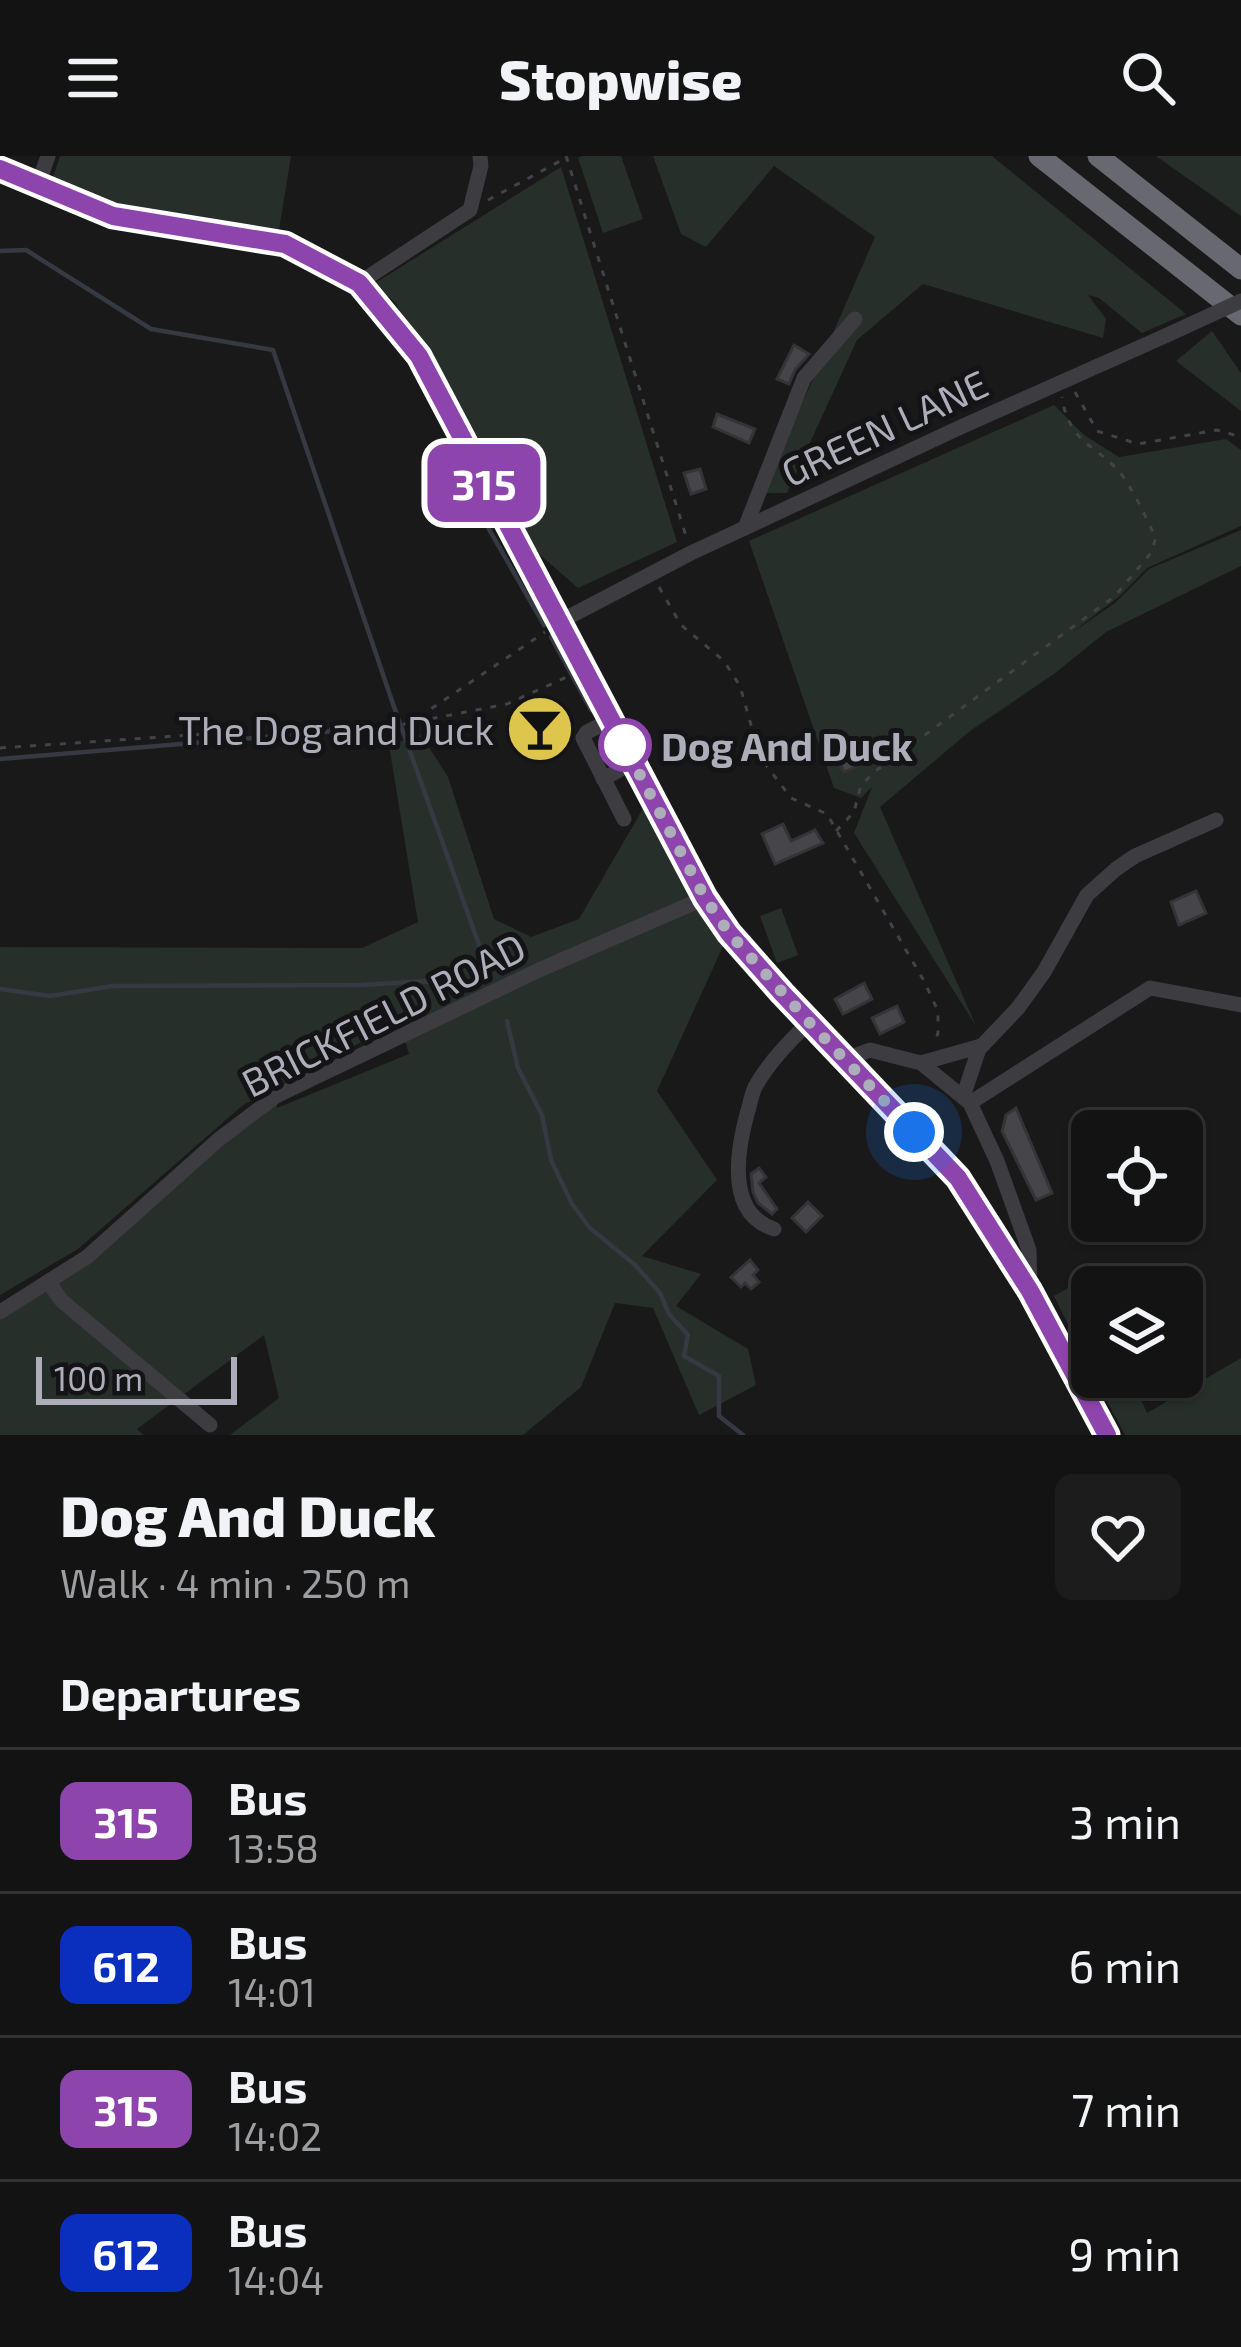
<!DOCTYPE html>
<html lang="en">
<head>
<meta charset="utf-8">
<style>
	body { margin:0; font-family:"Exo 2",sans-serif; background:#1c1c1d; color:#f1f3f6; height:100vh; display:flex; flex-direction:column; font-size:45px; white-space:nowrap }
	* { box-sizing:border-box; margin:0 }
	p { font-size:39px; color:#9d9ea0 }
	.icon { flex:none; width:66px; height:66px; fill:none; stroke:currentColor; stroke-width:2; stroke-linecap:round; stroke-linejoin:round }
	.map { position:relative; height:1279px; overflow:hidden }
	.sheet { display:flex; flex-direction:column; background:#131314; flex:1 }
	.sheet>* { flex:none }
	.badge { padding:0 24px; border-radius:18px; font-size:42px; line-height:78px }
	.buttons { position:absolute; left:1071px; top:954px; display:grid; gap:24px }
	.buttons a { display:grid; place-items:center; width:132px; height:132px; border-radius:18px; background:#131314; box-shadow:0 3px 9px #0004,0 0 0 3px #323234; font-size:60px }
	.scale { position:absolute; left:36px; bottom:30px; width:201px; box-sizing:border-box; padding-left:12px; border:6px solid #adaeb9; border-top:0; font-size:33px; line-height:42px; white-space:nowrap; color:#adaeb9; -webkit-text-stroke:9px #141416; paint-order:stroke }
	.you { position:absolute; width:60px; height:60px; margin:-30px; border:9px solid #fff; border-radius:50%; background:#1a73e8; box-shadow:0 0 0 18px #1a73e833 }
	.map>.badge { position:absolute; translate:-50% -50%; box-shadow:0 0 0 6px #fff }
	h2 { padding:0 60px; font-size:45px; line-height:108px }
	.round { display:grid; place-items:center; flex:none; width:126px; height:126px; border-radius:18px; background:#1c1c1d }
	.headline { display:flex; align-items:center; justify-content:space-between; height:204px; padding:0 60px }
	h1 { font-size:57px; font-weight:800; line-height:90px }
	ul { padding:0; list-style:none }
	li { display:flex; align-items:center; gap:36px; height:144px; padding:0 60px; border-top:3px solid #323234 }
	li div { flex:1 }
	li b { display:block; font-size:45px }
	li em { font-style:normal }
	li .badge { min-width:132px; font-weight:700; text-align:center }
	header { display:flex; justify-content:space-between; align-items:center; height:156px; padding:0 60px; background:#131314; font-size:54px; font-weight:800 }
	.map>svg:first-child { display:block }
	.green { fill:#272f2a }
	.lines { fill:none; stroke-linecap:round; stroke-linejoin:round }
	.stream { stroke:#343942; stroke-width:4.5 }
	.building { fill:#46464a; stroke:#343336; stroke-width:3 }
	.path { stroke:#424348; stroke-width:3; stroke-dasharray:6 9; stroke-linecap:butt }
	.minor { stroke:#3c3c41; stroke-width:15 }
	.highway { stroke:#676870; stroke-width:21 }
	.minor-bridge { stroke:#3c3c41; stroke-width:15 }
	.line-casing { stroke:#fff; stroke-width:27 }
	.line { stroke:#8e44ad; stroke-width:18 }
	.walk { stroke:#adaeb9; stroke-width:12; stroke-dasharray:0 21.6 }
	.stop-dot { fill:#fff; stroke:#8e44ad; stroke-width:6 }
	.labels { text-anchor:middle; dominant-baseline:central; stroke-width:10; stroke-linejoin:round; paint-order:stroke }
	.street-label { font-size:39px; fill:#adaeb9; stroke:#141416 }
	.poi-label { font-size:39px; fill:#adaeb9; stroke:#141416; text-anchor:end }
	.stop-label { font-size:39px; font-weight:bold; fill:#adaeb9; stroke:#141416; text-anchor:start }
</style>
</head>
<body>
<header><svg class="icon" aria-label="menu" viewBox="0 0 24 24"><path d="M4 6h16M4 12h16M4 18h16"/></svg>Stopwise<svg class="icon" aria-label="search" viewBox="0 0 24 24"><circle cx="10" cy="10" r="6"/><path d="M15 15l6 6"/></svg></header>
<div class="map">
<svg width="1241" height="1279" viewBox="0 0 1241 1279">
	<rect width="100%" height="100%" fill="#19191a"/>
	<g class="green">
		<polygon points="60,0 291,0 278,80 117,51 52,24"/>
		<polygon points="582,0 621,0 643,63 603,77 578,2"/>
		<polygon points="653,0 992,0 1186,158 1142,177 1099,142 1088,139 1106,163 1103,182 923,128 857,184 787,337 763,337 875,81 774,10 706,91 681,78"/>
		<polygon points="1156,0 1241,0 1241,60"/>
		<polygon points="561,11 677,386 578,432 539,398 395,146 372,129"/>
		<polygon points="1212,175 1241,217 1241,255 1176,205"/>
		<polygon points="1054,249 1084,279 1119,301 1226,283 1241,294 1241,370 1147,412 1120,440 1070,478 1115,447 1149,413 1241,374 1241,410 1106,476 1054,518 970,575 880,651 976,870 854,677 872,631 861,642 834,632 749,385"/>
		<polygon points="421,579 448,621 494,763 531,781 579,763 652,637 729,777 657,935 717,1024 642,1100 701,1118 676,1150 748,1193 756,1229 699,1259 653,1152 615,1147 581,1231 523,1279 230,1279 279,1242 264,1179 137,1273 143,1279 0,1279 0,1156 48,1127 276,940 277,952 409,898 399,866 243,949 78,1093 0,1139 0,791 362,792 418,766 389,589"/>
		<polygon points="781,752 798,799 777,807 760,760"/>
		<polygon points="1082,1124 1092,1142 1092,1217 1054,1140"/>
		<polygon points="1241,1202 1241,1279 1125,1279 1094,1221 1131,1221 1147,1257"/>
	</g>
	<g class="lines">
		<g class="stream">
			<polyline points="0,95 26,94 151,173 273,194 392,545 487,811"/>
			<polyline points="448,302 544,469"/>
			<polyline points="551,481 591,554"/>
			<polyline points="0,603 360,573"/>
			<polyline points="0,833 50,840 113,830 362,829 425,825 441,831"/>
			<polyline points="507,865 518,912 542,959 551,1004 572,1048 590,1072 635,1109 660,1137 669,1158 688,1179 684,1200 719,1220 719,1260 743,1279"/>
		</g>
	</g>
	<g class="building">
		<polygon points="794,189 809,198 795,214 789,228 777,223"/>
		<polygon points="717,258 755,273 749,287 713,271"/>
		<polygon points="700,313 706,333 691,338 684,317"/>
		<polygon points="553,552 567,575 527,597 513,572"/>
		<polygon points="862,585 873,603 844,616 837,600"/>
		<polygon points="783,668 791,685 815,674 823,687 775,708 762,678"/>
		<polygon points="1196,735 1206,757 1179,769 1171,746"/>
		<polygon points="864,827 872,843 843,858 835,843"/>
		<polygon points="897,850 904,866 880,878 872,862"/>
		<polygon points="1016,952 1052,1037 1036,1044 1002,975 1006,959"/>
		<polygon points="759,1012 766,1021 759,1027 777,1053 772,1058 758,1047 753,1036 751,1018"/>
		<polygon points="808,1046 822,1060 806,1076 792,1062"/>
		<polygon points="750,1104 758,1114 753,1119 759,1126 751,1133 745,1127 741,1131 731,1121"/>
	</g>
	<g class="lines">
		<g class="path">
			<polyline points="566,0 687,383"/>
			<polyline points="488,44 564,3"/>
			<polyline points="1075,236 1097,275 1138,288 1217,274 1241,281"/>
			<polyline points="659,431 681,469 724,505 740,530 760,601 791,642 827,658 924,825 938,855 938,877 934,888"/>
			<polyline points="419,561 545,476"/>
			<polyline points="0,592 220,577 351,572 389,575 418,562 430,563 507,548 569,520"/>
			<path d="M836,675L854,656L861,629L877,614L1115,440L1150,398L1156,382C1146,362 1137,341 1124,322C1101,289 1069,291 1062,241"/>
		</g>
		<g class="minor">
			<polyline points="0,13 113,60 285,88 359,127 419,201 705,742 729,777 809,866 958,1022 1031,1135 1106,1279"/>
			<polyline points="38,29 48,0"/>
			<polyline points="359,127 470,54 481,10 480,0"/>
			<polyline points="745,372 804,222 855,163"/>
			<polyline points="559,466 691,397 963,270 1165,180"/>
			<polyline points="611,564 587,576 583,582 624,663"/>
			<polyline points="603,623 634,606"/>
			<polyline points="846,903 870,894 921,907 970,947 997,1005 1029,1094 1030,1133"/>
			<polyline points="921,907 981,890"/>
			<polyline points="963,941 979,893 1018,852 1044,816 1087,739 1116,713 1135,700 1216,664"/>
			<polyline points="970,947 1150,832 1241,849"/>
			<path d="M774,1073C726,1057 737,995 747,958C750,949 751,940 755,931C769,906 789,886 809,866"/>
			<polyline points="49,1127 62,1145 210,1269"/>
			<polyline points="0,1156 87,1101 218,984 276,940 539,814 705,742"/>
		</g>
		<g class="highway">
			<polyline points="1039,0 1241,159"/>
			<polyline points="1098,0 1241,113"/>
		</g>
		<polyline class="minor-bridge" points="1165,180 1241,145"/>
	</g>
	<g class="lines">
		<defs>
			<polyline id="line" points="0,13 113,60 285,88 359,127 419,200 705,742 729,777 782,837 958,1022 1030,1135 1107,1279"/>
		</defs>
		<use href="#line" class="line-casing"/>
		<use href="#line" class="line"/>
		<polyline class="walk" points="625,589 622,585 705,742 729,777 809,866 914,976"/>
	</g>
	<defs>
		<symbol id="bar-disc" viewBox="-11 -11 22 22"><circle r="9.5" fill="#dec64d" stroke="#141416"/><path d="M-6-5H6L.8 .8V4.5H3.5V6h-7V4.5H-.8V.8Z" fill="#111"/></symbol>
	</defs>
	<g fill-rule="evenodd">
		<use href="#bar-disc" x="502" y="535" width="76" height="76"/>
	</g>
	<circle class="stop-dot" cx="625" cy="589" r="24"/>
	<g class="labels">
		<g class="street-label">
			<text transform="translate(884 271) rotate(-25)">GREEN LANE</text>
			<text transform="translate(383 858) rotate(-27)">BRICKFIELD ROAD</text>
		</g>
		<g class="poi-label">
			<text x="494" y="573">The Dog and Duck</text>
		</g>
		<g class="stop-label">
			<text x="661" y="589">Dog And Duck</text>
		</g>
	</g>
</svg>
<div class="buttons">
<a><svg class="icon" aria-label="locate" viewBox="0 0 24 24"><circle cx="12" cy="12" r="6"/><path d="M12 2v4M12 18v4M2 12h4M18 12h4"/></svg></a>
<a><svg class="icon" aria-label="layers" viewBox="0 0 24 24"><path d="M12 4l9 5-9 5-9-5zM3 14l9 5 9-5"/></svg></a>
</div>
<div class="scale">100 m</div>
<div class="you" style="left:914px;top:976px"></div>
<b class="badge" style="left:484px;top:327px;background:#8e44ad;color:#fff">315</b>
</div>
<section class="sheet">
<div class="headline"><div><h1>Dog And Duck</h1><p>Walk · 4 min · 250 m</p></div><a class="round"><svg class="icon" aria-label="heart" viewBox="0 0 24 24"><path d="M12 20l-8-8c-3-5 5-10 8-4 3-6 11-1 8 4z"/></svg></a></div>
<h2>Departures</h2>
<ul>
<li><span class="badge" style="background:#8e44ad;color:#fff">315</span><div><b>Bus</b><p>13:58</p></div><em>3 min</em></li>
<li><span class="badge" style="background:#0a2ebe;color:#fff">612</span><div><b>Bus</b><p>14:01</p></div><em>6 min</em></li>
<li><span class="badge" style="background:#8e44ad;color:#fff">315</span><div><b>Bus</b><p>14:02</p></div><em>7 min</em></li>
<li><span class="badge" style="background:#0a2ebe;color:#fff">612</span><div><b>Bus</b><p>14:04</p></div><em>9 min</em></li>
</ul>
</section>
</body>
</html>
